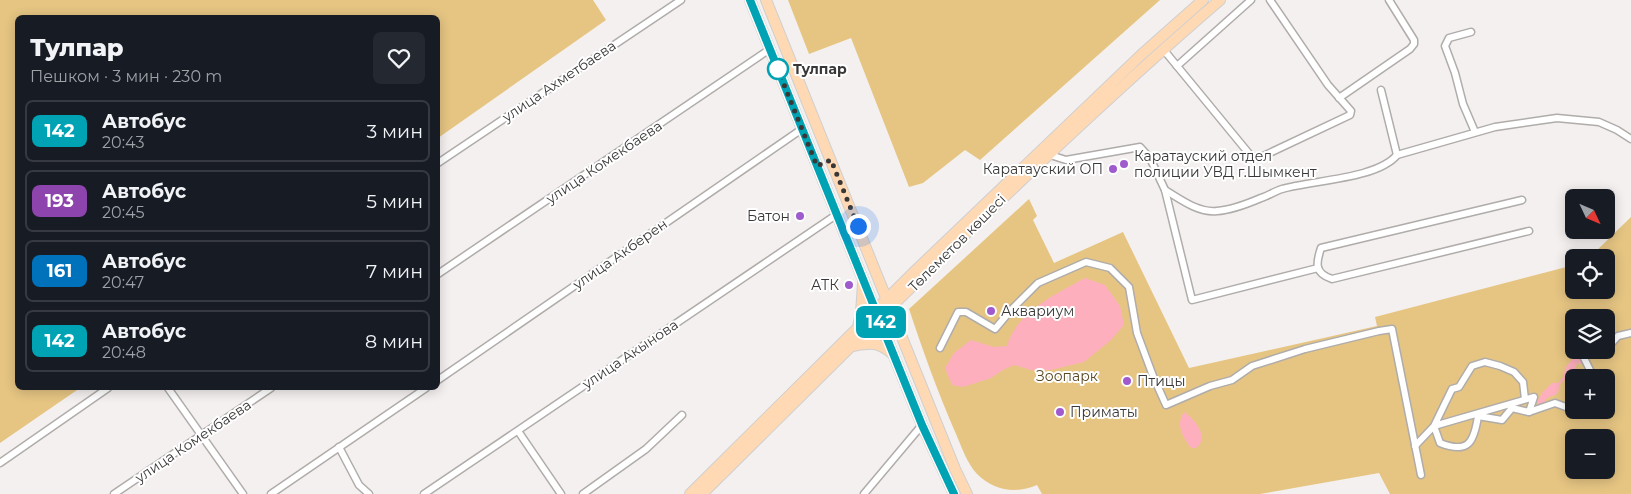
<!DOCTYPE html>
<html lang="ru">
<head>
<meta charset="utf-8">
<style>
	body { margin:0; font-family:Montserrat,sans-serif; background:#242831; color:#f1f3f6; height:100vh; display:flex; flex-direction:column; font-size:19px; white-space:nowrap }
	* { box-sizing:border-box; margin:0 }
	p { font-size:16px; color:#9ea1a6 }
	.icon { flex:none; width:28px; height:28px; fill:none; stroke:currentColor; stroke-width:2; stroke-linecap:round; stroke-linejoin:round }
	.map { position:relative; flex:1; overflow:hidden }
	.side { position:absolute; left:15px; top:15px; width:425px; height:375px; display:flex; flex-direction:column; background:#171b24; border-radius:8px; box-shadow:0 2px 12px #0003 }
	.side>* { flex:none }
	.badge { padding:0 10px; border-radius:8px; font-size:18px; line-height:32px }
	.needle { width:32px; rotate:134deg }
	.fabs { position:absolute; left:1565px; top:189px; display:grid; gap:10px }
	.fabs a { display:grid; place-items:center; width:50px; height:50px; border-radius:8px; background:#171b24; box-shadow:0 2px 12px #0003; font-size:25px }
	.you { position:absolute; width:25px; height:25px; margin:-12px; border:4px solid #fff; border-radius:50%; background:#1a73e8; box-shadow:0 0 0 8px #1a73e833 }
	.map>.badge { position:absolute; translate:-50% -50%; box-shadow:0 0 0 2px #fff }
	.round { display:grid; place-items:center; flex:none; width:52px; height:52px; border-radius:8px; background:#242831 }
	.head { display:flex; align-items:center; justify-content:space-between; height:85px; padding:0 15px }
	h1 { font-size:24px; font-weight:800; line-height:38px }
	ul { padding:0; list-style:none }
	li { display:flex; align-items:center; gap:15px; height:62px; margin:0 10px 8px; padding:0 5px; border:2px solid #363941; border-radius:8px }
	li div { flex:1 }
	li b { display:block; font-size:19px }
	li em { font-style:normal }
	li .badge { min-width:55px; font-weight:700; text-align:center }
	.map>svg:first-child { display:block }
	.green { fill:#e6c583; fill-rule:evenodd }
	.water { fill:#feafbe }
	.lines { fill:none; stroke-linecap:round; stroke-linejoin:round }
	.street-casing { stroke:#afacaa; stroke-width:9 }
	.primary-casing { stroke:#cfcfcf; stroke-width:12 }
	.street { stroke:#fff; stroke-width:6 }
	.primary { stroke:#ffd9b4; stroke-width:10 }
	.line-casing { stroke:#fff; stroke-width:11 }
	.line { stroke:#00a3b4; stroke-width:8 }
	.walk { stroke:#393837; stroke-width:5; stroke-dasharray:0 9 }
	.stop-dot { fill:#fff; stroke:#00a3b4; stroke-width:2.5 }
	.poi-dot { fill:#9f5ace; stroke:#fff; stroke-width:2 }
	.labels { text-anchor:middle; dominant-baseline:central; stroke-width:4; stroke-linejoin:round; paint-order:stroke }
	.stop-label { font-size:14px; font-weight:bold; fill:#393837; stroke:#fff; text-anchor:start }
	.street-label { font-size:14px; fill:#393837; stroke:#fff }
	.poi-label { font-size:14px; fill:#393837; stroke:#fff; text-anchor:start }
	.park-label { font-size:14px; fill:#5a4823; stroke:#fff }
</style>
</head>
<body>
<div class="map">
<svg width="1631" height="494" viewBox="0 0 1631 494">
	<rect width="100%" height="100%" fill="#f4f0ef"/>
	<g class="green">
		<polygon points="0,0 593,0 606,20 438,138 438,18 18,18 18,388 80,388 0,443"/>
		<polygon points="788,0 1160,0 980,160 965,150 923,183 909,187 851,38 809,54"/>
		<path d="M1029,199L1037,216L1033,220L1054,263L1123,232L1189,368L1377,326L1375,317L1574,265V290H1606V258L1590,257L1631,217V494H1390L1379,473L1260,494H1042L1037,485C1016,494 994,491 977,474C967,463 962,448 956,434C938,393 923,351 909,309ZM1574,318H1606V350H1574ZM1574,378H1606V410H1574ZM1574,438H1606V470H1574Z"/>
	</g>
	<g class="water">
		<path d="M1085,278L1105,285L1120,306L1124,325L1111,340L1084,362L1051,370H1031L1014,365L1003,370L991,378L963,387L952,385L945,368L954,353L971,340L994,347L1007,346C1017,311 1055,295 1085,278Z"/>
		<path d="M1574,358L1585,361L1581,364L1577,363L1575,370L1559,385C1559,398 1554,393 1545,400L1547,404L1542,407L1537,402L1542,393L1552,383H1558L1564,376C1564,367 1568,364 1574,358Z"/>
		<path d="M1184,412C1195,419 1210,438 1196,448H1191C1183,437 1175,425 1184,412Z"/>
	</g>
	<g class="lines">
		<defs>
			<g id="street">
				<polyline points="1251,0 1177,66 1251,156 1259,158 1350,115 1351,111 1328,85 1270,0"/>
				<polyline points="1471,32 1449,38 1445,46 1455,73 1463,104 1475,132"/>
				<polyline points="1163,49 1177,66"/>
				<polyline points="1381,90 1397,155"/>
				<polyline points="1339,98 1410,49 1414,44 1414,40 1389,0"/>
				<polyline points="1047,154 1066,160 1140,147 1150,158 1165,190 1192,300 1318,268"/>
				<polyline points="438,163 681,0"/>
				<path d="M1165,190C1180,199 1198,213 1217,211C1232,210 1247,204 1261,198C1268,196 1275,191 1282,189C1313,180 1377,179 1397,155L1495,127L1557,118L1599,122L1617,130L1631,139"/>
				<path d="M1522,200L1321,248C1316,263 1314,273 1332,279L1529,231"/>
				<polyline points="438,274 770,49"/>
				<polyline points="1606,344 1610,345 1618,336 1631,333"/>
				<polyline points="940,348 958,312 966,312 995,329 1011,310 1038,283 1086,262 1110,268 1129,287 1137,333 1153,376 1166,405 1210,386 1232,380 1252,366 1305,349 1379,331 1392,329 1421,475"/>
				<polyline points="1589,350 1582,354 1594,378"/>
				<polyline points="438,380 802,129"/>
				<polyline points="168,388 243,494"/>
				<polyline points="1529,412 1555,403 1574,410"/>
				<polyline points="518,431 561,494"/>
				<path d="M1415,446L1434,426L1534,397L1529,412L1512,408L1502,420L1478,416C1474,443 1468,454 1440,443L1434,426L1452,389L1459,387L1472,366L1485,362L1500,366L1514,372L1523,382L1525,399"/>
				<polyline points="339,447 359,485 369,494"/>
				<polyline points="0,463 108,388"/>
				<polyline points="114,494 271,388"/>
				<polyline points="271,494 426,388"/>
				<polyline points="424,494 836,215"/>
				<polyline points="583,494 646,449 682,415"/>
				<polyline points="864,494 922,425"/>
			</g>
			<g id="primary">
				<polyline points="750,0 922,425 954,494"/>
				<polyline points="766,0 955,469 967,494"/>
				<polyline points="858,327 861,313 863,284"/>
				<path d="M852,346C871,343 877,341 893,354"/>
				<polyline points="690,494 915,271 1141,55 1203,0"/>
				<path d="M702,494C872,326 1039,156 1220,0"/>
			</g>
		</defs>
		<use href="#street" class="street-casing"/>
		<use href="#primary" class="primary-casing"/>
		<use href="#street" class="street"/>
		<use href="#primary" class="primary"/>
	</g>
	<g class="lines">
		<defs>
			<polyline id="line" points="750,0 922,425 954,494"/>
		</defs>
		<use href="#line" class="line-casing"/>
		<use href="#line" class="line"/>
		<polyline class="walk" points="778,69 776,65 817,166 831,160 858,226"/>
	</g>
	<circle class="stop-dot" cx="778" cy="69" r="10"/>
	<g class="poi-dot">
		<circle cx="1124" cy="164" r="5"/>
		<circle cx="1113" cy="169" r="5"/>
		<circle cx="800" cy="216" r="5"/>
		<circle cx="849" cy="285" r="5"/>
		<circle cx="991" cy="311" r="5"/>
		<circle cx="1127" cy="381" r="5"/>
		<circle cx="1060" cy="412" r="5"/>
	</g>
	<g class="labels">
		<g class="stop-label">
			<text x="793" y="69">Тулпар</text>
		</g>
		<g class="street-label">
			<text transform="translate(559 81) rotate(-34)">улица Ахметбаева</text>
			<text transform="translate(604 162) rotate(-34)">улица Комекбаева</text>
			<text transform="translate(957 243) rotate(-45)">Төлеметов көшесі</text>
			<text transform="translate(620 254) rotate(-35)">улица Акберен</text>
			<text transform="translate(630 354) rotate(-34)">улица Акынова</text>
			<text transform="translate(193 441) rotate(-34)">улица Комекбаева</text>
		</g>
		<g class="poi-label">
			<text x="1134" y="156">Каратауский отдел<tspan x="1134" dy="16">полиции УВД г.Шымкент</tspan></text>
			<text x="1103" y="169" text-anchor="end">Каратауский ОП</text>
			<text x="790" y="216" text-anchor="end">Батон</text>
			<text x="839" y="285" text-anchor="end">АТК</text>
			<text x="1001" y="311">Аквариум</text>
			<text x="1137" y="381">Птицы</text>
			<text x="1070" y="412">Приматы</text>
		</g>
		<g class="park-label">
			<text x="1067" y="376">Зоопарк</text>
		</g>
	</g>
</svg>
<div class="fabs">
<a><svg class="needle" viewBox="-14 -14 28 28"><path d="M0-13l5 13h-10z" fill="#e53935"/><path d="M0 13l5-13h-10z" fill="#9ea1a6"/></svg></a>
<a><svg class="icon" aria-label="locate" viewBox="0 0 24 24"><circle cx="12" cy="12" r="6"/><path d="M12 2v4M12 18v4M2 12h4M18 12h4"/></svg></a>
<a><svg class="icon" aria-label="layers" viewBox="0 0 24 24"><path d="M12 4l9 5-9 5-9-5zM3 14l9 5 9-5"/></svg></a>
<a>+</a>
<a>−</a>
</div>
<div class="you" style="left:858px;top:226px"></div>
<b class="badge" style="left:881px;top:322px;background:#00a3b4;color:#fff">142</b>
<section class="side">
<div class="head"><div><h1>Тулпар</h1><p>Пешком · 3 мин · 230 m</p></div><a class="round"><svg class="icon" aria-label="heart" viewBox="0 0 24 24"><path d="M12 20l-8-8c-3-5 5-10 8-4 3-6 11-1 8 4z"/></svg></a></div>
<ul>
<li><span class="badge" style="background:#00a3b4;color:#fff">142</span><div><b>Автобус</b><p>20:43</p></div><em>3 мин</em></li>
<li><span class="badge" style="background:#8e44ad;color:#fff">193</span><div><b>Автобус</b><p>20:45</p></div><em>5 мин</em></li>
<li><span class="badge" style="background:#0072bc;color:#fff">161</span><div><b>Автобус</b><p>20:47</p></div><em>7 мин</em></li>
<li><span class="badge" style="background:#00a3b4;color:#fff">142</span><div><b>Автобус</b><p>20:48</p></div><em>8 мин</em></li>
</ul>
</section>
</div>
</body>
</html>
